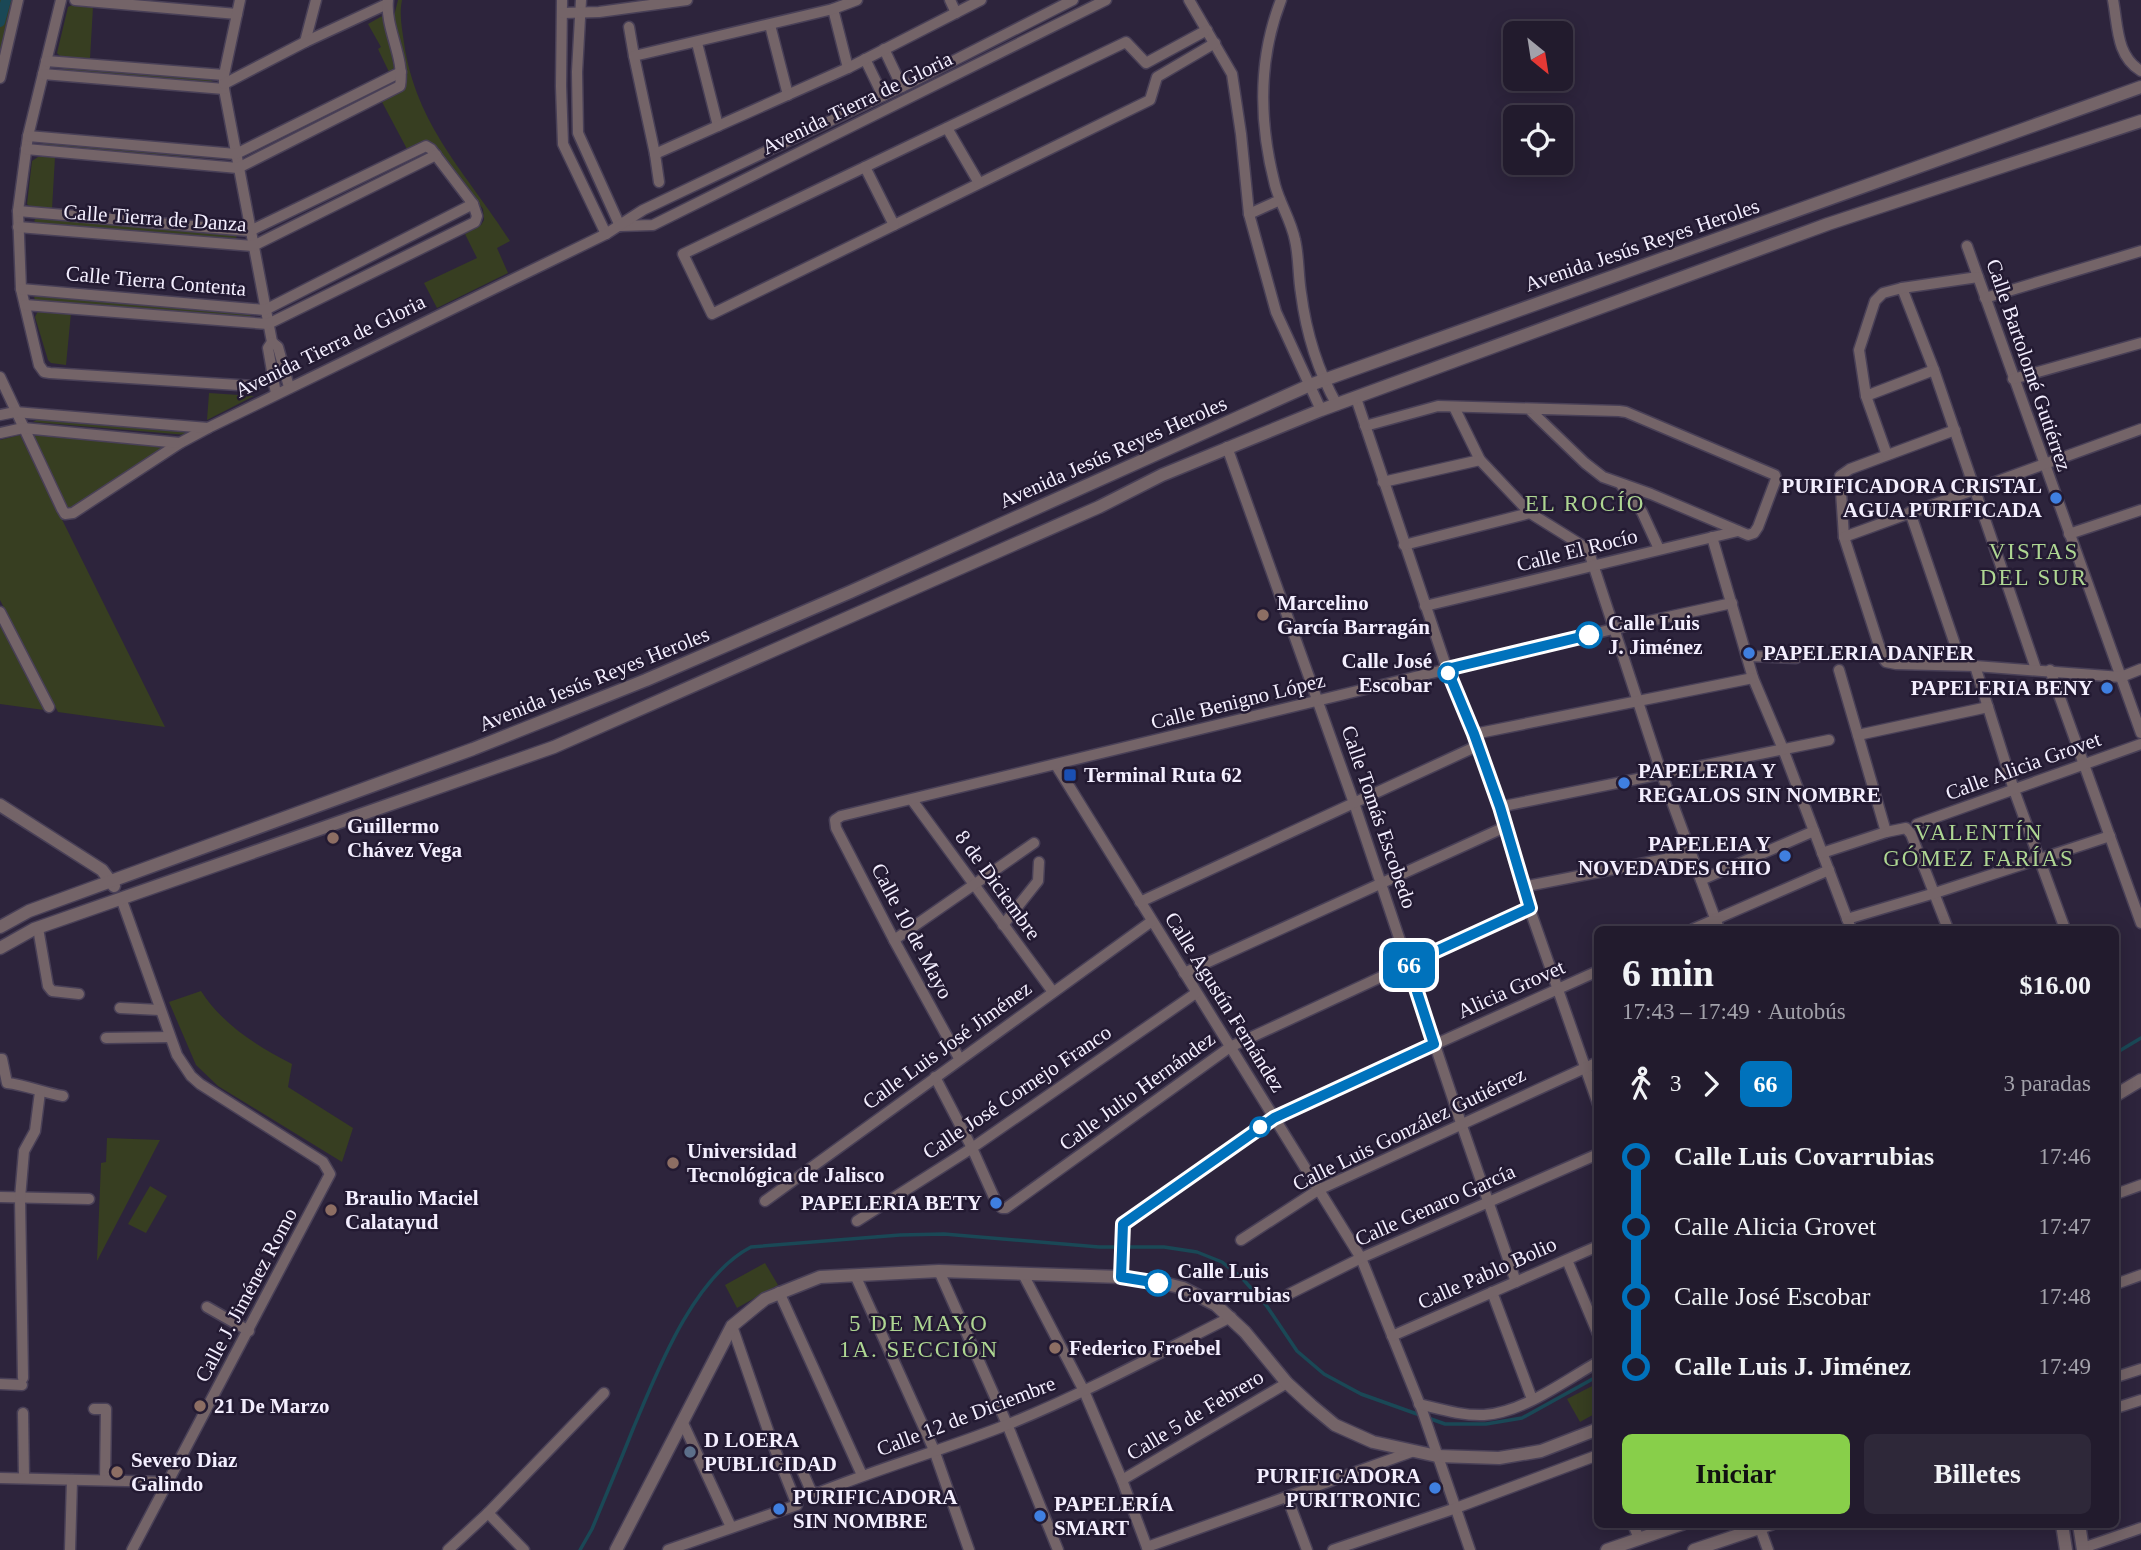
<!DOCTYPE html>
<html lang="es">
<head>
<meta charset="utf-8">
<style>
	body { margin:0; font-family:"Times New Roman",serif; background:#2e2839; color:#f1f3f6; height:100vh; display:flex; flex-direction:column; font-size:26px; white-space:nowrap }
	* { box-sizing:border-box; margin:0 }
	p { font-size:23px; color:#a2a1aa }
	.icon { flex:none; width:38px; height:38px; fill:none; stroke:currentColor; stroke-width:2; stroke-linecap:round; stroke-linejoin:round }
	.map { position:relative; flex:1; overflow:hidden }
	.drawer { position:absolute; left:1594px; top:926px; width:525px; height:602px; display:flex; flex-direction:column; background:#221b2d; border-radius:10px; box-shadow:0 4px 18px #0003,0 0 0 2px #3f3949 }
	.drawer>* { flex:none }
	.badge { padding:0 14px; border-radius:10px; font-size:24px; line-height:46px }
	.needle { width:46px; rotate:150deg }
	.tools { position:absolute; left:1503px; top:21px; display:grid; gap:14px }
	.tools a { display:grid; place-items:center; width:70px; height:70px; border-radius:10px; background:#221b2d; box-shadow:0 4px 18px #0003,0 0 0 2px #3f3949; font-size:35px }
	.map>.badge { position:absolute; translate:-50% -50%; box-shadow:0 0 0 4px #fff }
	.legs { display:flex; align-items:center; gap:10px; height:77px; padding:0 28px; font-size:23px }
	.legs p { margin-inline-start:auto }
	.headline { display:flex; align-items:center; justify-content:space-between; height:119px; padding:0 28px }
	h1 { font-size:38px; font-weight:700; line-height:52px }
	.primary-button { display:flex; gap:14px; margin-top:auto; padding:14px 28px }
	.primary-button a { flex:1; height:80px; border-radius:10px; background:#88cf4a; color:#111; font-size:28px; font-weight:700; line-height:80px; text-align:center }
	.primary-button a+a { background:#2e2839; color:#f1f3f6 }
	ul { padding:0 28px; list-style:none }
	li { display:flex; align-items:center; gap:24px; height:70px; font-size:26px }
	li i { display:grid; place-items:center; width:10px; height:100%; margin:0 9px; background:currentColor }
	li i::after { content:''; width:18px; height:18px; margin:-9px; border:5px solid; border-radius:50%; background:#221b2d }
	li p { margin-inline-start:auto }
	li:first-child i { background:linear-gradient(#0000 50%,currentColor 0) }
	li:last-child i { background:linear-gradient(currentColor 50%,#0000 0) }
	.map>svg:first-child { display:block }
	.green { fill:#373e21 }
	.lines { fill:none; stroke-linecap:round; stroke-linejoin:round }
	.stream { stroke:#1a4856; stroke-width:3.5 }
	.canal { stroke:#1a4856; stroke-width:10 }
	.minor-casing { stroke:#494057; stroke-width:13 }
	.tertiary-casing { stroke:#494057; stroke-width:15 }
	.minor { stroke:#746468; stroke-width:10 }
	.tertiary { stroke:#746468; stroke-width:12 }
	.line-1-casing { stroke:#fff; stroke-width:16 }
	.line-1 { stroke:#0072bc; stroke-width:10 }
	.shop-dot { fill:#3f7fe0; stroke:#231a32; stroke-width:2.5 }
	.education-dot { fill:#8d6e63; stroke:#231a32; stroke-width:2.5 }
	.stop-1-dot { fill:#fff; stroke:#0072bc; stroke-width:3.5 }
	.transit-dot { fill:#1a4fb4; stroke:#231a32; stroke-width:2.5 }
	.service-dot { fill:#5c6f8a; stroke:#231a32; stroke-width:2.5 }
	.labels { text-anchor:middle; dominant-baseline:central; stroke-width:5; stroke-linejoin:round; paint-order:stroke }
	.street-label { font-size:21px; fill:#f4efff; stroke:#231a32 }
	.poi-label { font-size:21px; font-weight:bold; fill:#f4efff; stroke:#231a32; text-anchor:start }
	.stop-label { font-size:21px; font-weight:bold; fill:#f4efff; stroke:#231a32; text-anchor:start }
	.neighbourhood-label { font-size:23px; letter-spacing:2px; fill:#aed692; stroke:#231a32 }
</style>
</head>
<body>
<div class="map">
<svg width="2141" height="1550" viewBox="0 0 2141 1550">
	<rect width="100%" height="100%" fill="#2d243c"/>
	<g class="green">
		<polygon points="0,0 12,0 0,52"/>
		<path d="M398,0H402C399,15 402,28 404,43C416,126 467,174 510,241L497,248L508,273L437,308L424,283L477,258L465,234L481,225L484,220L483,209L435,145L426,140L407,149L382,102L403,90L406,79L394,16Z"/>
		<polygon points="72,5 93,7 90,59 61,57 57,53 68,7"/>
		<polygon points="384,15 394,68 389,72 378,49 381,47 368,24"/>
		<polygon points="65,67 211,80 213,82 62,71"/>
		<polygon points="44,142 221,157 222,159 44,146 42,144"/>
		<polygon points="38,157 55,157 52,209 31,207 27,204 32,161"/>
		<polygon points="36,218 235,234 237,237 234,239 37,223 34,221"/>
		<polygon points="36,296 249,313 251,315 248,318 35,300 34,297"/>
		<polygon points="38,311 71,313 66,365 51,363 48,360 35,317"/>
		<polygon points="209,393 254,396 207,420"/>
		<polygon points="38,419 185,432 187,435 33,422"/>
		<polygon points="20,435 165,727 58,712 0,600 0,440"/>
		<polygon points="32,435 166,446 67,511"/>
		<polygon points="0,625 44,710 0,704"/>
		<path d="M201,991C222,1024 258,1047 292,1064L288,1087L353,1128L342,1162L218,1086L196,1065L169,1002Z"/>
		<polygon points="107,1138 160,1140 97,1261 101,1163 106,1162"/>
		<polygon points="150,1186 167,1196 146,1233 128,1224"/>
		<polygon points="765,1263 778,1285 737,1308 725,1285"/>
		<polygon points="1598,1383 1598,1412 1580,1422 1567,1399"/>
	</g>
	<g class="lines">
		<g class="stream">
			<polyline points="2116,1053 2141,1038"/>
			<path d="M580,1550L592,1529C606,1495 620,1462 633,1429C657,1372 693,1277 751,1247L900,1235L944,1234L1099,1247H1164L1197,1252L1222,1262L1242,1278L1266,1305L1297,1351L1324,1374L1361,1394L1445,1424H1486L1522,1418L1598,1376"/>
		</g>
		<polyline class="canal" points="0,22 6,0"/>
		<defs>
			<g id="minor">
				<polyline points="61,0 28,136 18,211 21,289 39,365 44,372 50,373 254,386"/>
				<polyline points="75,0 237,14"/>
				<polyline points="240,0 224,75 224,89 272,342 268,348 276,394"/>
				<polyline points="562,0 561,86 563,144 606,234"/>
				<polyline points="581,0 577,72 578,133 620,226"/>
				<polyline points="950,0 956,13"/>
				<polyline points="1189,0 1232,74 1241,134 1249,214 1276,312 1321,410"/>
				<path d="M1281,0C1258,59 1259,123 1275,185C1280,204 1291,220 1295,240C1299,257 1298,275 1301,293C1306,332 1318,371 1337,405"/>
				<path d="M2113,0C2118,26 2116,56 2141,71"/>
				<polyline points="833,9 848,68"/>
				<polyline points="563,13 599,12 687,0"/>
				<polyline points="770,25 788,95"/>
				<polyline points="629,27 634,56"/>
				<polyline points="1207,30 1146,63 1126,42 683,254 712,314 1150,100 1157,77 1215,43"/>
				<polyline points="305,42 316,0"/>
				<polyline points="697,43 718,126"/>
				<polyline points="884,49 902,87"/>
				<polyline points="865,59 883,96"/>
				<polyline points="46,61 224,75"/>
				<polyline points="43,74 224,89"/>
				<polyline points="0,78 18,0"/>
				<polyline points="224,84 305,42 387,4"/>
				<polyline points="947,128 979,183"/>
				<polyline points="28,136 236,154 401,72"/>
				<path d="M26,149L238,168L400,86C405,57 385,29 388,0"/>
				<polyline points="655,154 848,68 981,0"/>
				<polyline points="865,167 894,225"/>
				<polyline points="659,182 655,154 634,56 833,9 857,0"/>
				<polyline points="18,211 250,231 426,146 431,149 473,204 477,216 475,222 268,324 25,305"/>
				<polyline points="1249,214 1280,200"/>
				<polyline points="620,226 653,225 1106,0"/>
				<polyline points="18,227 253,246 436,155"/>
				<polyline points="1967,246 2141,733"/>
				<polyline points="1902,288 1934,370 2036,669"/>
				<polyline points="21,289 265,310 473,204"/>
				<polyline points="1985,298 2141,251"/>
				<polyline points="272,342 278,347 289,387"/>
				<polyline points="0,377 62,509 65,514 73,513 180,443 208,428 606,234 643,210 908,84 1073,0"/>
				<polyline points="2013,379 2141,343"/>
				<polyline points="1866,396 1934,370"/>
				<polyline points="1356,398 1447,669 1474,734 1499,807 1522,887 1598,1104"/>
				<polyline points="1454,407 1480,460 1530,513 1583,546 1590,555 1661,772 1719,929"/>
				<polyline points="0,415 15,412 208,428"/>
				<polyline points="1365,426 1438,406 1619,411 1626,412 1775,475 1776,479 1758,527 1754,533 1748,535 1651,494 1603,477 1585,463 1531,411"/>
				<polyline points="1955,430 1850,469 1840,476 1844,537 1883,658 1886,662 1896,664 1975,666 2121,677 2141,669"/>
				<polyline points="0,433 23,428 180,443"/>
				<polyline points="1227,447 1354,803 1461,1123 1516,1282"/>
				<polyline points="1887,455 1866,396 1859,350 1875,301 1883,293 1902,288 1978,277"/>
				<polyline points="1383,482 1480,460"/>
				<polyline points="1622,486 1642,512 1659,549"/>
				<polyline points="1910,512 1962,665"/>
				<polyline points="2069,534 2141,510"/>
				<polyline points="1712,537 1753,678 1783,749 1851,929"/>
				<polyline points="1844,537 2141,429"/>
				<polyline points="1404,545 1530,513"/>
				<polyline points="1425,606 1738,531"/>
				<polyline points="0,612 49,707"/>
				<polyline points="1748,656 1796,658"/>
				<polyline points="1975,666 2014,790 2065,929"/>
				<polyline points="1839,670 1886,832"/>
				<polyline points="2050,670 2141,923"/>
				<polyline points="1474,734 1753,678"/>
				<polyline points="1858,735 1988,707"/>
				<polyline points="1056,765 1361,1258 1422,1410 1470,1550"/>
				<polyline points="912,800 1053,992"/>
				<polyline points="1499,807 1829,740"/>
				<polyline points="1917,824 2141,744"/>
				<polyline points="1822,853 1886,832 1906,828 1911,834 1948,929"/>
				<polyline points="1701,880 1814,831"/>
				<polyline points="1522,887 1691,854"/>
				<polyline points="121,898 177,1055 191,1076 200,1084 323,1162 330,1174 132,1550"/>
				<polyline points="1140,902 1477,746"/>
				<polyline points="1847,919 1935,893 2110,836"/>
				<polyline points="1003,925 1038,881 1039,862"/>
				<polyline points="38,928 48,986 52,991 79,994"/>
				<polyline points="1693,929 1829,870"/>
				<polyline points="894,940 1034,843"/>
				<polyline points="1184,973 1505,827"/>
				<polyline points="120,1008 160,1010"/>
				<polyline points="106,1038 170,1037"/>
				<polyline points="959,1058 894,940 836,828 835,820 841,816 1613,629 1732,603"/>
				<path d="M0,1059H2L7,1083C26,1085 44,1093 63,1096"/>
				<polyline points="935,1077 972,1148 997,1204 1002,1208 1006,1208 1230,1047 1530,908"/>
				<polyline points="2116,1194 2141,1185"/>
				<polyline points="0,1197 89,1199"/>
				<polyline points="765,1201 1152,921"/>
				<polyline points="857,1221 972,1148 1196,993"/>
				<polyline points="1241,1240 1318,1190 1598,1062"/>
				<polyline points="1567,1260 1598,1334"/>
				<polyline points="939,1271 1007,1424 1058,1550"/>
				<polyline points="1023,1274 1084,1391 1122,1480 1148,1550"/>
				<polyline points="855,1275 934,1450 969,1550"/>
				<polyline points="1121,1277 1123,1224 1274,1117 1598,971"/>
				<polyline points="2116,1284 2141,1275"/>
				<polyline points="779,1292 862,1475"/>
				<polyline points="1492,1292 1532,1399"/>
				<polyline points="1289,1294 1361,1258 1598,1154"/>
				<polyline points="207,1307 249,1331"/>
				<polyline points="1392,1336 1598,1246"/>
				<polyline points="2116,1377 2141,1369"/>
				<polyline points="23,1378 20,1198 24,1151 35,1131 40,1092"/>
				<polyline points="0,1384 22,1385"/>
				<path d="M1419,1404C1440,1409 1463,1416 1484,1415C1524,1412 1564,1381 1598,1362"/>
				<polyline points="2116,1408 2141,1400"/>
				<polyline points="94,1409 106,1409 105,1480"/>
				<polyline points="23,1413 24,1477"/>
				<polyline points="682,1421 731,1527"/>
				<path d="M801,1468L811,1491L818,1493C880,1468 946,1449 1009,1424C1085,1393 1157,1354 1231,1317"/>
				<polyline points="0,1478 168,1482"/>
				<polyline points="1122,1480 1287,1383"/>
				<polyline points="1287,1497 1307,1550"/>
				<polyline points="488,1513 524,1550"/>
				<polyline points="1633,1524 1639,1539"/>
				<polyline points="1760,1528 1768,1550"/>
				<polyline points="1147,1547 1414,1451"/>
				<polyline points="2083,1548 2141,1528"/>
				<polyline points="70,1550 72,1480"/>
				<polyline points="448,1550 488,1513 604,1393"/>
				<polyline points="668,1550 797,1505 772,1442 732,1326"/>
				<polyline points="1333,1550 1456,1508 1598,1455"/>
			</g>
			<g id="tertiary">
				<polyline points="0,805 102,870 114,886"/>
				<polyline points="0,927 29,911 473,749 646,680 850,592 1310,385 2141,87"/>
				<polyline points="0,948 34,929 554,747 1099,507 1162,475 1321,410 1828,224 2141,121"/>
				<polyline points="2116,1095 2141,1080"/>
				<polyline points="2062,1524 2066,1550"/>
				<polyline points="2079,1524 2083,1550"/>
				<polyline points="616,1550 732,1326 765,1299 820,1277 939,1271 1121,1277 1163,1283 1183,1288 1216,1305 1245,1332 1287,1383 1311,1405 1335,1425 1373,1442 1437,1456 1499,1458 1541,1451 1598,1429"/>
				<polyline points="1607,1550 1682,1524"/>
				<polyline points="1694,1550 1771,1524"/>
			</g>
		</defs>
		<use href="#minor" class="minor-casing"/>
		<use href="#tertiary" class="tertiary-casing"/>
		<use href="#minor" class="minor"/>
		<use href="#tertiary" class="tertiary"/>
	</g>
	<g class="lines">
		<defs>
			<polyline id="line-1" points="1158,1283 1121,1277 1123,1224 1274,1118 1434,1044 1408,964 1530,908 1500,807 1474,734 1447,669 1589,635"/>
		</defs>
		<use href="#line-1" class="line-1-casing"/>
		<use href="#line-1" class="line-1"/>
	</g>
	<g class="shop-dot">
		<circle cx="2056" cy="498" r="7"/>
		<circle cx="1749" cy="653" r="7"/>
		<circle cx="2107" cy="688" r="7"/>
		<circle cx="1624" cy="783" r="7"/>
		<circle cx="1785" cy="856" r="7"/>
		<circle cx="996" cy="1203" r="7"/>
		<circle cx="1435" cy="1488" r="7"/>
		<circle cx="779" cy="1509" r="7"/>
		<circle cx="1040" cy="1516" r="7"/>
	</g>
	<g class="education-dot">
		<circle cx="1263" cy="615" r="7"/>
		<circle cx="333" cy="838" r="7"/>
		<circle cx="673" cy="1163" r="7"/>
		<circle cx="331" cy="1210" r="7"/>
		<circle cx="1055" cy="1348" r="7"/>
		<circle cx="200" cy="1406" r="7"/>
		<circle cx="117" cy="1472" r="7"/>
	</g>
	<g class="stop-1-dot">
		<circle cx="1589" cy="635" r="12"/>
		<circle cx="1448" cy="673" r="9"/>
		<circle cx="1260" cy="1127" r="9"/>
		<circle cx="1158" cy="1283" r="12"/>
	</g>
	<rect class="transit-dot" x="1063" y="768" width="14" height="14" rx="3.5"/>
	<circle class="service-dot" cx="690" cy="1452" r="7"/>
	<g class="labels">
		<g class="street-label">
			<text transform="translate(857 103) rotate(-26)">Avenida Tierra de Gloria</text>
			<text transform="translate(155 218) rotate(4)">Calle Tierra de Danza</text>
			<text transform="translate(1642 245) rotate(-19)">Avenida Jesús Reyes Heroles</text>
			<text transform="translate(156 281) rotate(5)">Calle Tierra Contenta</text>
			<text transform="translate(330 346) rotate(-26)">Avenida Tierra de Gloria</text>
			<text transform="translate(2029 365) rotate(71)">Calle Bartolomé Gutiérrez</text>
			<text transform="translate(1113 452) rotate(-24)">Avenida Jesús Reyes Heroles</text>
			<text transform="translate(1577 550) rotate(-14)">Calle El Rocío</text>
			<text transform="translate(594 679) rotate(-22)">Avenida Jesús Reyes Heroles</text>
			<text transform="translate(1238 701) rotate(-14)">Calle Benigno López</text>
			<text transform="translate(2023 766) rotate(-20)">Calle Alicia Grovet</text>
			<text transform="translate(1379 817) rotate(71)">Calle Tomás Escobedo</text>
			<text transform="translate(998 885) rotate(54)">8 de Diciembre</text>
			<text transform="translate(912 931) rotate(62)">Calle 10 de Mayo</text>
			<text transform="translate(1511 989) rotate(-24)">Alicia Grovet</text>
			<text transform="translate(1225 1002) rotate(58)">Calle Agustín Fernández</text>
			<text transform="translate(947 1045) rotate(-36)">Calle Luis José Jiménez</text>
			<text transform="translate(1137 1091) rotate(-36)">Calle Julio Hernández</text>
			<text transform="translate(1017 1092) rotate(-34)">Calle José Cornejo Franco</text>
			<text transform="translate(1409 1129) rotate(-26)">Calle Luis González Gutiérrez</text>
			<text transform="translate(1435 1205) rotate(-24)">Calle Genaro García</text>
			<text transform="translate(1487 1273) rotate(-24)">Calle Pablo Bolio</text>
			<text transform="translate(246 1295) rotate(-62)">Calle J. Jiménez Romo</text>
			<text transform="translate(1195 1415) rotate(-31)">Calle 5 de Febrero</text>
			<text transform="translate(966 1416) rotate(-21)">Calle 12 de Diciembre</text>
		</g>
		<g class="poi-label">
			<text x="2042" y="486" text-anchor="end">PURIFICADORA CRISTAL<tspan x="2042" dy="24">AGUA PURIFICADA</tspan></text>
			<text x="1277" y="603">Marcelino<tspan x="1277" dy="24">García Barragán</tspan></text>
			<text x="1763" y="653">PAPELERIA DANFER</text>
			<text x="2093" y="688" text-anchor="end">PAPELERIA BENY</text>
			<text x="1638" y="771">PAPELERIA Y<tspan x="1638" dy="24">REGALOS SIN NOMBRE</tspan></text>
			<text x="1084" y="775">Terminal Ruta 62</text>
			<text x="347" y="826">Guillermo<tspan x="347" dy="24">Chávez Vega</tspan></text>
			<text x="1771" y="844" text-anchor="end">PAPELEIA Y<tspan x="1771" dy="24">NOVEDADES CHIO</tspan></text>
			<text x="687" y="1151">Universidad<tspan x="687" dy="24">Tecnológica de Jalisco</tspan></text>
			<text x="345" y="1198">Braulio Maciel<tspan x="345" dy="24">Calatayud</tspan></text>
			<text x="982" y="1203" text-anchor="end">PAPELERIA BETY</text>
			<text x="1069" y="1348">Federico Froebel</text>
			<text x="214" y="1406">21 De Marzo</text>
			<text x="704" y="1440">D LOERA<tspan x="704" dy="24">PUBLICIDAD</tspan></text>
			<text x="131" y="1460">Severo Diaz<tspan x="131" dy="24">Galindo</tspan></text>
			<text x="1421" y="1476" text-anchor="end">PURIFICADORA<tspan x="1421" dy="24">PURITRONIC</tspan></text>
			<text x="793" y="1497">PURIFICADORA<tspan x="793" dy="24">SIN NOMBRE</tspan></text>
			<text x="1054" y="1504">PAPELERÍA<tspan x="1054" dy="24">SMART</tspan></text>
		</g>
		<g class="stop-label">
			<text x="1608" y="623">Calle Luis<tspan x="1608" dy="24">J. Jiménez</tspan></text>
			<text x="1432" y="661" text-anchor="end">Calle José<tspan x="1432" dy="24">Escobar</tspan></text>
			<text x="1177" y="1271">Calle Luis<tspan x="1177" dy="24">Covarrubias</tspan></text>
		</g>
		<g class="neighbourhood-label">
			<text x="1585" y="503">EL ROCÍO</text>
			<text x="2034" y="551">VISTAS<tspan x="2034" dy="26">DEL SUR</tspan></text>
			<text x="1979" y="832">VALENTÍN<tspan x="1979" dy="26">GÓMEZ FARÍAS</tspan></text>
			<text x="919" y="1323">5 DE MAYO<tspan x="919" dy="26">1A. SECCIÓN</tspan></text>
		</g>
	</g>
</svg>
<div class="tools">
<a><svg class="needle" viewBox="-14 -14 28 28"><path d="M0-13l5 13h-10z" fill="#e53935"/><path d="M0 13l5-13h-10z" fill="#a2a1aa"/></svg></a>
<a><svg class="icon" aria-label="locate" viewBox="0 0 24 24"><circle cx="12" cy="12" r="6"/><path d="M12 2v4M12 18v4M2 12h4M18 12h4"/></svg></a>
</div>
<b class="badge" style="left:1409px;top:965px;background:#0072bc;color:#fff">66</b>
<section class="drawer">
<div class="headline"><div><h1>6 min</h1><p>17:43 – 17:49 · Autobús</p></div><b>$16.00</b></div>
<div class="legs"><svg class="icon" aria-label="walk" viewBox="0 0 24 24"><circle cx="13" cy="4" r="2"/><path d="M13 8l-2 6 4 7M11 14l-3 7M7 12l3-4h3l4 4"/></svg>3<svg class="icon" aria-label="forward" viewBox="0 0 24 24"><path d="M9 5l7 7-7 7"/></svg><b class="badge" style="background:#0072bc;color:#fff">66</b><p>3 paradas</p></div>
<ul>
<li><i style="color:#0072bc"></i><b>Calle Luis Covarrubias</b><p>17:46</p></li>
<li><i style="color:#0072bc"></i><span>Calle Alicia Grovet</span><p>17:47</p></li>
<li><i style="color:#0072bc"></i><span>Calle José Escobar</span><p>17:48</p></li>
<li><i style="color:#0072bc"></i><b>Calle Luis J. Jiménez</b><p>17:49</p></li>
</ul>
<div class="primary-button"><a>Iniciar</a><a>Billetes</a></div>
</section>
</div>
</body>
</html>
